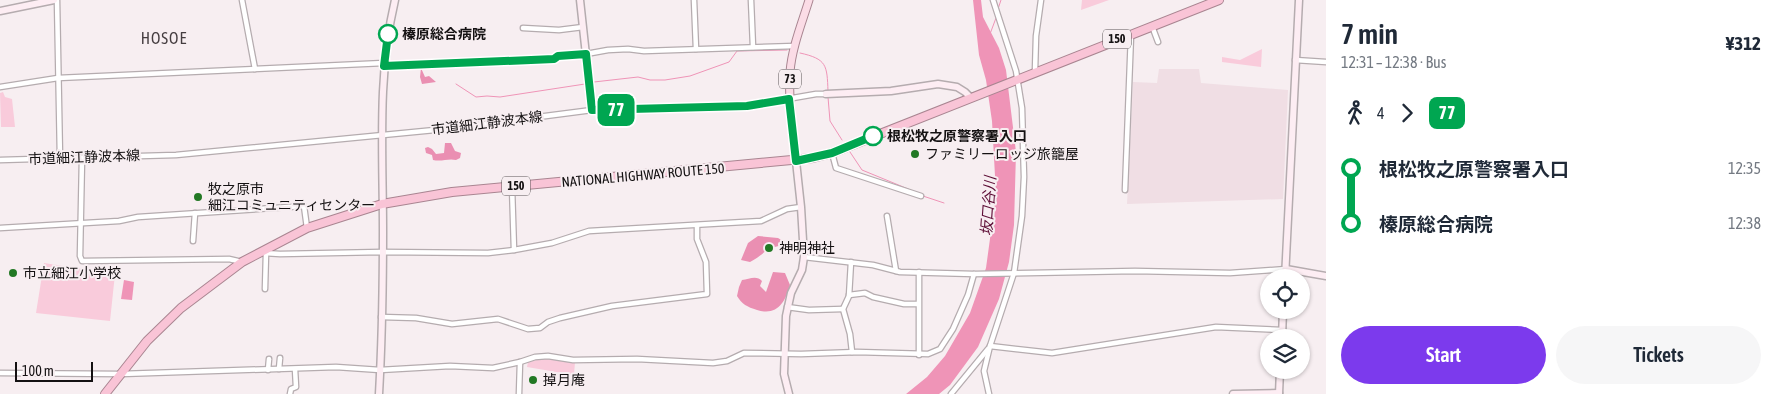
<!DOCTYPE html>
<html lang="en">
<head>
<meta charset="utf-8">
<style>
	body { margin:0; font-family:"Asap Condensed","Noto Sans JP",sans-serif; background:#f6f6f7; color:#1f2937; height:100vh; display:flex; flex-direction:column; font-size:19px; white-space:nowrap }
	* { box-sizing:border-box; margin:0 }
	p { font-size:16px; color:#747a83 }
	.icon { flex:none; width:28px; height:28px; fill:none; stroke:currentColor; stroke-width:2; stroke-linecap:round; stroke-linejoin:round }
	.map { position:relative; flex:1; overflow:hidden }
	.drawer { display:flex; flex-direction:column; background:#fff; width:450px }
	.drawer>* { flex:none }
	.badge { padding:0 10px; border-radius:8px; font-size:18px; line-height:32px }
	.fabs { position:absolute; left:1260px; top:269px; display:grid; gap:10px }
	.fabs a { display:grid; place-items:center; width:50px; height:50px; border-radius:50%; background:#fff; box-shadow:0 1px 4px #0004; font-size:25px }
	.scale { position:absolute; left:15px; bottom:12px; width:78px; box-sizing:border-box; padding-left:5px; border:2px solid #141112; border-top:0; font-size:14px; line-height:18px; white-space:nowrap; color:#141112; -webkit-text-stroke:4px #f7eef1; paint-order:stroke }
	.map>.badge { position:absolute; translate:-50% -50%; box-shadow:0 0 0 2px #fff }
	.legs { display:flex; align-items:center; gap:8px; height:55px; padding:0 15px; font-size:16px }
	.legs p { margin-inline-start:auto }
	.headline { display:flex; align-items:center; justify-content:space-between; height:85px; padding:0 15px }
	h1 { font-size:28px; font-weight:600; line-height:38px }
	.cta { display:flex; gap:10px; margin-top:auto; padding:10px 15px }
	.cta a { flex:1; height:58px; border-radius:30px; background:#7c3aed; color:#fff; font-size:20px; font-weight:600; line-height:58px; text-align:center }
	.cta a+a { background:#f6f6f7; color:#1f2937 }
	ul { padding:0 15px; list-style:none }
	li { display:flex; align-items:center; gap:18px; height:55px; font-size:19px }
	li i { display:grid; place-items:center; width:8px; height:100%; margin:0 6px; background:currentColor }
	li i::after { content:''; width:12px; height:12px; margin:-6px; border:4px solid; border-radius:50%; background:#fff }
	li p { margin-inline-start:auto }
	li:first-child i { background:linear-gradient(#0000 50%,currentColor 0) }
	li:last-child i { background:linear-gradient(currentColor 50%,#0000 0) }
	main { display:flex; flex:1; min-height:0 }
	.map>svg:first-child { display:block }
	.built { fill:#f0dee4 }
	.green { fill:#f9cbdb }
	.forest { fill:#ea8fb2 }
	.water { fill:#ef94b7 }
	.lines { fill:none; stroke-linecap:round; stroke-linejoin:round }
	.stream { stroke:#ef94b7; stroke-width:1 }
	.street-casing { stroke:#b5acaf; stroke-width:7 }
	.secondary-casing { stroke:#b5acaf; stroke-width:9 }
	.primary-casing { stroke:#a98591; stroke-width:9 }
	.highway-casing { stroke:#a98591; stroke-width:10 }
	.street { stroke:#fff; stroke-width:4.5 }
	.secondary { stroke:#fdedf3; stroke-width:6 }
	.primary { stroke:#fbdce6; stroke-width:7 }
	.highway { stroke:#f9c4d6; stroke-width:8 }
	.line-1-casing { stroke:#fff; stroke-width:11 }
	.line-1 { stroke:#00a651; stroke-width:8 }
	.stop-1-dot { fill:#fff; stroke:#00a651; stroke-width:2.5 }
	.poi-dot { fill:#227824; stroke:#f7eef1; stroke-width:2 }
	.labels { text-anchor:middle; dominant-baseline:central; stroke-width:4; stroke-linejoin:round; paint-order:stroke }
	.shield { fill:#f7eef1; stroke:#585355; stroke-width:1 }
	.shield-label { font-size:12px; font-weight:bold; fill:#141112 }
	.stop-label { font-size:14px; font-weight:bold; fill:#141112; stroke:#f7eef1; text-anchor:start }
	.street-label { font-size:14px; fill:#141112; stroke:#f7eef1 }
	.poi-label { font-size:14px; fill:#141112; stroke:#f7eef1; text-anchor:start }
	.water-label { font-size:15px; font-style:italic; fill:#5c0b34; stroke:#f7eef1 }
	.quarter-label { font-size:16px; letter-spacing:1px; fill:#453d40; stroke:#f7eef1 }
</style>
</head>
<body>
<main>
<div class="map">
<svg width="1326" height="394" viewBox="0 0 1326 394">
	<rect width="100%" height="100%" fill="#f7eef1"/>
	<polygon class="built" points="1159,69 1199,69 1201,83 1288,90 1283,199 1127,204 1133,82 1157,83"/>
	<g class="green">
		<polygon points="1082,0 1109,0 1081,10"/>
		<polygon points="1262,49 1261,67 1222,62 1222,57 1240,60"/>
		<polygon points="3,92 5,97 12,99 15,127 1,127 0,93"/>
		<polygon points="44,263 115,274 110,321 36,313"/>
		<polygon points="547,357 575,362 574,375 527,367 528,362"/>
	</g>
	<g class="forest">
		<polygon points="421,68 425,77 429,76 436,82 422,84 420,77"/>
		<path d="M445,143H451L455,151L461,153L460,158L456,160C448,158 442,162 433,160L432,155L426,153L425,148L428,147L432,149L436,154L444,153Z"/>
		<path d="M758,236L778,238L783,241L784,245C763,248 766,254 750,262L741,260L748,243Z"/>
		<path d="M773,272L785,273L790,285C785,303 777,316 757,310C747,307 742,304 737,296L739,287L742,280C749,279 757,275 762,281L760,286L766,292Z"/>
	</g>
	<g class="water">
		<polygon points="973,0 981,0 983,17 999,48 1006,70 1016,152 1014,225 1009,262 999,299 978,347 950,385 939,394 906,394 927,377 945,356 970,313 986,268 996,195 995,176 992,121 986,80 979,55"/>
		<polygon points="124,280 134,282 132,300 121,299"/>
	</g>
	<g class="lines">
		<g class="stream">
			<polyline points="998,9 1001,0"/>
			<polyline points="990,34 996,18"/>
			<path d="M800,53C827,59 827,65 828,91"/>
			<polyline points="594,82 638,77 650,80 665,80 690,76 729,62 737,51 787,50"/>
			<polyline points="456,84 476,97 487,96 500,97 585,84"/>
			<polyline points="828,97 830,121 842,140"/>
			<polyline points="850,152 862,170 913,191"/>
			<polyline points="923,196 944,203"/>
			<polyline points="990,213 993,219"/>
		</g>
		<defs>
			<g id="street">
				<polyline points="57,0 60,158"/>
				<polyline points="242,0 255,69"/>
				<polyline points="694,0 696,49"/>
				<polyline points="751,0 753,47"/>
				<polyline points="1152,26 1158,42"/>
				<polyline points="523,28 559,30 583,27"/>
				<polyline points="1295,60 1326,62"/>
				<polyline points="384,67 554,59 558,56 586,54 608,50 628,49 644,51 795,46"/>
				<polyline points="1035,71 1036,36 1041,0"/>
				<polyline points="0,87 58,78 384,63"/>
				<polyline points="832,153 836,168 921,196"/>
				<polyline points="82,158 80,256 82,261 229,259 242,262"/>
				<polyline points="0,160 176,155 445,129 592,110 747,106 816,94 826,94"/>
				<polyline points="512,187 514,250"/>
				<polyline points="1125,190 1131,35"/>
				<polyline points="887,216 896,271"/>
				<polyline points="0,228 119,221 138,217 304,206 307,228"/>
				<polyline points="193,241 195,213"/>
				<polyline points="264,253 280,254 382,252 488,253 514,250 552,243 589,231 761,221 787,209 801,207"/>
				<polyline points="804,257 873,265 900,272 974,274 1135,271 1230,273 1286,269"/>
				<polyline points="851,262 849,296 843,309 850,334 852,352"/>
				<polyline points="265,289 266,253"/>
				<polyline points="849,295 865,293 873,297 904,304 918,304"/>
				<polyline points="787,307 809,310 843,309"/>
				<polyline points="381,317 416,318 452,324 498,319 528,329 540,328 548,322 560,318 612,306 707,294 706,262 697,239 697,226"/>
				<polyline points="990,346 1052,353 1216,327 1282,330"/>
				<polyline points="919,355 919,272"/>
				<polyline points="279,369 280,358"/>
				<polyline points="268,370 269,359"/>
				<polyline points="0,373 121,374 336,367 380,370 450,366 493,368 520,362 535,357 548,356 573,360 637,359 713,363 727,361 744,353 801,354 857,352 928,354 940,349 953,329 968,295 974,274"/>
				<polyline points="290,394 291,389 296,387 295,369"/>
				<polyline points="519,394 520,362"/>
				<polyline points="951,394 988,349"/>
				<polyline points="989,394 984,371 990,346 1014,273 1022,216 1024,177 1022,108 1016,71 993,0"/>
			</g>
			<g id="secondary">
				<polyline points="580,0 592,110"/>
				<polyline points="0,11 54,0"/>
				<polyline points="826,94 891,91 938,84 957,87 965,92 970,97"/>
				<polyline points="1286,269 1326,276"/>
				<polyline points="1285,278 1299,0"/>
				<polyline points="1282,338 1283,310"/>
				<path d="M379,394C382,340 383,285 383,231C383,153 377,76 395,0"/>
				<polyline points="789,394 784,374 786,316 791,293 802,270 804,257 801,207 796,161"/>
				<polyline points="1233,394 1279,393"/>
				<polyline points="1279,394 1280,370"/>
			</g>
			<path id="primary" d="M796,161C793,131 788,101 790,72C792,47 802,23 809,0"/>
			<polyline id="highway" points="105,394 147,341 181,308 242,262 307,228 382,204 452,192 813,158 832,153 1219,0"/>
		</defs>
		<use href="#street" class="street-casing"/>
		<use href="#secondary" class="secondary-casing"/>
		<use href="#primary" class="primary-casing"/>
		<use href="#highway" class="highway-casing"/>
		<use href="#street" class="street"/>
		<use href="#secondary" class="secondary"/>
		<use href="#primary" class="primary"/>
		<use href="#highway" class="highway"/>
	</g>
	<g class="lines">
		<defs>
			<polyline id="line-1" points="388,34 384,66 554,59 558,56 586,54 592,110 747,106 789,99 796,161 832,153 873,136"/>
		</defs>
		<use href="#line-1" class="line-1-casing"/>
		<use href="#line-1" class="line-1"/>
	</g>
	<g class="stop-1-dot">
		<circle cx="388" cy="34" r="9"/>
		<circle cx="873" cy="136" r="9"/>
	</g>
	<g class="poi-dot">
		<circle cx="915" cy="154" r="5"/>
		<circle cx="198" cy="197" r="5"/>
		<circle cx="769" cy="248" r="5"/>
		<circle cx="13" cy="273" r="5"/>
		<circle cx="533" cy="380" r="5"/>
	</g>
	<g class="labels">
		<g class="shield">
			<rect x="1103" y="29.5" width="28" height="19" rx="4"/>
			<rect x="779" y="69.5" width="22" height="19" rx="4"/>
			<rect x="502" y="176.5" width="28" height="19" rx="4"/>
		</g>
		<g class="shield-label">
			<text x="1117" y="39">150</text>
			<text x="790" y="79">73</text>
			<text x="516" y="186">150</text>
		</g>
		<g class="stop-label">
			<text x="402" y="34">榛原総合病院</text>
			<text x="887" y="136">根松牧之原警察署入口</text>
		</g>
		<g class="street-label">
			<text transform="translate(487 123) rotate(-7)">市道細江静波本線</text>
			<text transform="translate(84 157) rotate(-2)">市道細江静波本線</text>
			<text transform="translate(643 175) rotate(-5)">NATIONAL HIGHWAY ROUTE 150</text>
		</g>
		<g class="poi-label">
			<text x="925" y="154">ファミリーロッジ旅籠屋</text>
			<text x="208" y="189">牧之原市<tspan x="208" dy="16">細江コミュニティセンター</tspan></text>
			<text x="779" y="248">神明神社</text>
			<text x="23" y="273">市立細江小学校</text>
			<text x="543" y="380">掉月庵</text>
		</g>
		<g class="water-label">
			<text transform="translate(988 206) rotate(-86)">坂口谷川</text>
		</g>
		<g class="quarter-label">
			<text x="164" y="38">HOSOE</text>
		</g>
	</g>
</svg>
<div class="fabs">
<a><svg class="icon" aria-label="locate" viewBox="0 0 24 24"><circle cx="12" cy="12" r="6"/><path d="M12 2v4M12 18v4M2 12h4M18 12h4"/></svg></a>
<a><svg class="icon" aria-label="layers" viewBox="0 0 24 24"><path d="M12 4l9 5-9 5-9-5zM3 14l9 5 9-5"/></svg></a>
</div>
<div class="scale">100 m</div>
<b class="badge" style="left:616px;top:110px;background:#00a651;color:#fff">77</b>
</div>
<section class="drawer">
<div class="headline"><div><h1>7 min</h1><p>12:31 – 12:38 · Bus</p></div><b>¥312</b></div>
<div class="legs"><svg class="icon" aria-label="walk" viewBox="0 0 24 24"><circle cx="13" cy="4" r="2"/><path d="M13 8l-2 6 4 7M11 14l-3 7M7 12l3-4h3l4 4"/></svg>4<svg class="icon" aria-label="forward" viewBox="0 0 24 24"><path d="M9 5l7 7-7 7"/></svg><b class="badge" style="background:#00a651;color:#fff">77</b></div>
<ul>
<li><i style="color:#00a651"></i><b>根松牧之原警察署入口</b><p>12:35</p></li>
<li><i style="color:#00a651"></i><b>榛原総合病院</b><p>12:38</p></li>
</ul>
<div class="cta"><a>Start</a><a>Tickets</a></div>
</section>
</main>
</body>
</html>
